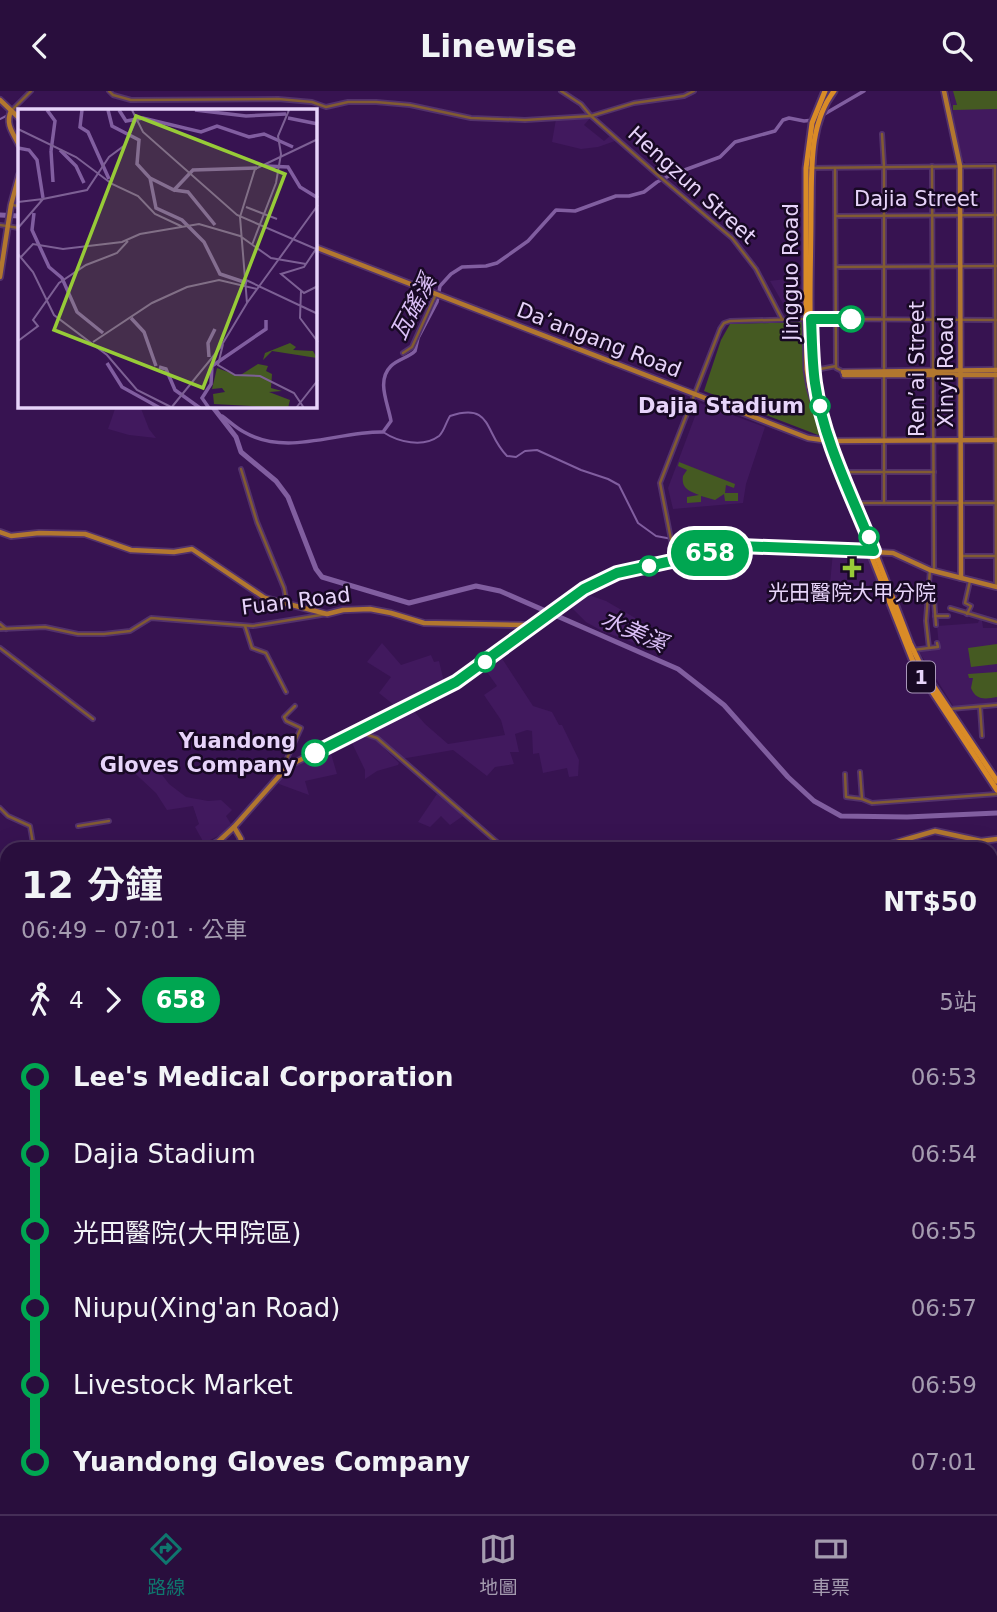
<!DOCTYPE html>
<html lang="zh-TW">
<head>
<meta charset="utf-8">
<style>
	body { margin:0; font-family:"DejaVu Sans","Noto Sans TC",sans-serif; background:#351c48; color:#f1f3f6; height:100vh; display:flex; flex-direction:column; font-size:26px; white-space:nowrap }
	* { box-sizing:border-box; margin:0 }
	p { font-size:23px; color:#a59cb0 }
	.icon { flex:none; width:38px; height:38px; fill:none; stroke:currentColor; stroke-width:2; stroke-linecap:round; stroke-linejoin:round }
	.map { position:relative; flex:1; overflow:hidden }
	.sheet { position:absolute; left:0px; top:751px; width:998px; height:674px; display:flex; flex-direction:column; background:#290e3d; border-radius:21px 21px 0 0; box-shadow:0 7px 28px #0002,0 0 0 2px #452e57 }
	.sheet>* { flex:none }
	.badge { padding:0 14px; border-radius:23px; font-size:24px; line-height:46px }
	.map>.badge { position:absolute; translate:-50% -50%; box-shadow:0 0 0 4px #fff }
	.legs { display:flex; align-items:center; gap:10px; height:77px; padding:0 21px; font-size:23px }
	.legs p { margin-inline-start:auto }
	.summary { display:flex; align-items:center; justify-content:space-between; height:119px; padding:0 21px }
	h1 { font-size:38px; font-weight:600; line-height:52px }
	ul { padding:0 21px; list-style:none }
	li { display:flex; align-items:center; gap:24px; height:77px; font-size:26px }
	li i { display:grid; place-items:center; width:10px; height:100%; margin:0 9px; background:currentColor }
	li i::after { content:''; width:18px; height:18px; margin:-9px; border:5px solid; border-radius:50%; background:#290e3d }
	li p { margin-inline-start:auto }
	li:first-child i { background:linear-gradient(#0000 50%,currentColor 0) }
	li:last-child i { background:linear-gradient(currentColor 50%,#0000 0) }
	header { display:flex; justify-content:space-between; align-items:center; height:91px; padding:0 21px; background:#290e3d; font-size:32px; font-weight:600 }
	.tabs { display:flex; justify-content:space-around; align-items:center; height:98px; border-top:2px solid #452e57; background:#290e3d; font-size:19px; color:#a59cb0 }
	.tabs a { display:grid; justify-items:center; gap:4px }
	.tabs .current { color:#0f766e }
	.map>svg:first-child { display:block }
	.built { fill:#41195e }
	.green { fill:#455a22 }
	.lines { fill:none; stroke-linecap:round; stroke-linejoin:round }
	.stream { stroke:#815ea0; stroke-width:2 }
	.canal { stroke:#815ea0; stroke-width:3.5 }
	.river { stroke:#815ea0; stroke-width:5 }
	.street-casing { stroke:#53326c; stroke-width:6 }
	.secondary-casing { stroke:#53326c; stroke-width:8 }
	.primary-casing { stroke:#53326c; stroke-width:9 }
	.street { stroke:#815b32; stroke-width:2.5 }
	.secondary { stroke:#b2772f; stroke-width:4.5 }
	.primary { stroke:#d98b27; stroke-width:5 }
	.rail-casing { stroke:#b198c6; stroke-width:4.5 }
	.rail { stroke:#180924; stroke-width:2; stroke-dasharray:5; stroke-linecap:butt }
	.line-1-casing { stroke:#fff; stroke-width:16 }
	.line-1 { stroke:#00a651; stroke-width:10 }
	.stop-1-dot { fill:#fff; stroke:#00a651; stroke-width:3.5 }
	.poi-dot { fill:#97cb38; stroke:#180924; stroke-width:2.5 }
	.labels { text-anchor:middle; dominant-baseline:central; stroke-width:5; stroke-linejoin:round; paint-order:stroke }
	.shield { fill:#180924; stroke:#a997ba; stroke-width:2 }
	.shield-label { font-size:19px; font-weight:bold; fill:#e7d4fa }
	.street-label { font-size:21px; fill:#e7d4fa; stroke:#180924 }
	.stop-label { font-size:21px; font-weight:bold; fill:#e7d4fa; stroke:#180924; text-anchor:end }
	.poi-label { font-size:21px; fill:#e7d4fa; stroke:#180924 }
	.water-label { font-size:23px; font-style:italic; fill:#dbbff7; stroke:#180924 }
	.inset-river { fill:none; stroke:#815ea0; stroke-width:3.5 }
	.inset-road { fill:none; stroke:#7d6095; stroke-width:2 }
	.view { fill:#97cb38; fill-opacity:0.15; stroke:#97cb38; stroke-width:3.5 }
	.inset-edge { fill:none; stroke:#e7d4fa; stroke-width:3.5 }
</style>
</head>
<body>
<header><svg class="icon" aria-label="back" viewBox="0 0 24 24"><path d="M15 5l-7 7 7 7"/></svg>Linewise<svg class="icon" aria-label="search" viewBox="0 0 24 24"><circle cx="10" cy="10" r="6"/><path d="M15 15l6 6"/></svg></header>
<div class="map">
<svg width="997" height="1423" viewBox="0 0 997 1423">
	<rect width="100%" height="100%" fill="#371351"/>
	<g class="built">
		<polygon points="949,0 997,0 997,71 966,72 961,69"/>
		<polygon points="591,26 584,34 604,50 611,44 618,49 598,56 581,58 552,51 556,28"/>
		<polygon points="785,188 805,218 805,222 789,223 770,190"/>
		<polygon points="700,312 765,336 746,393 743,412 673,418 668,397"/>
		<polygon points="116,315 140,315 149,338 156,347 129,344 108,338"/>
		<polygon points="833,461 868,464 877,490 865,497 849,497 841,493 830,493"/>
		<polygon points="586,503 606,510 654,538 643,555 602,540 586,531 570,515"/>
		<polygon points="979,529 982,529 983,537 997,537 997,611 954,616 918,559 939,556 937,535 978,532"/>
		<polygon points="382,552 401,574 431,564 434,571 439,570 445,595 399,618 379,602 391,586 367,571"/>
		<polygon points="501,566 533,615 552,621 559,634 562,634 579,669 578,685 569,686 567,677 543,682 539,662 533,663 532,640 527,639 515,643 519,661 510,661 514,673 495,676 487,685 453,659 401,668 379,646 367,640 412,618 425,633 448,653 505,644 501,629 484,604 497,595 484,577"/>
		<polygon points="362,643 376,649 399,672 398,674 377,680 365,688 365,679 350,648"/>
		<polygon points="329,656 337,683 305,690 309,704 279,693 276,689 290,675"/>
		<polygon points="131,666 149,676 153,672 169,693 186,706 208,710 221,709 232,719 226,725 231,733 220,744 204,752 195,736 199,733 193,715 167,719 156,702 125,673"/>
		<polygon points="437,703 463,725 450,734 441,725 430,736 418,731"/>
	</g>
	<g class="green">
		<polygon points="953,0 997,0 997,18 953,19 953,14 957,14"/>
		<polygon points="804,231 805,287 822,343 818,344 704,300 721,249 730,233"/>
		<path d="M679,371L735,393L734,397L726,394L725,402H738V410H725L724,403L715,409L701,405V411L687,412V406L699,404C689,400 681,397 683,385L687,379L678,375Z"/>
		<polygon points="997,553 997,573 971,576 968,557"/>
		<path d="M997,581V606C986,608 976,610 971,597L973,587H969L968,583Z"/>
	</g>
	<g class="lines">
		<g class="stream">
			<polyline points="0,28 8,24"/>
			<path d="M383,341C398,351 423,357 439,345C444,341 446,331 450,325C493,311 484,342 507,365L516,366L525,360L537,359L581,379L608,388L619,394L638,432L656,445L699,453L703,451"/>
			<polyline points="0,1179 7,1184"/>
			<polyline points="990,1320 997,1329"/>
		</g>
		<g class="canal">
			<polyline points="821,25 864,0"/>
			<path d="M222,325C229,330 236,337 244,341C287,366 338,340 383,341L391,330C388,312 376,290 391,275C398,268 408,267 415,260L418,247L437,211L440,195L451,183L462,176L486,175L497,172L528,150L556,119L575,120L616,105H629L644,101L657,91L671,84L720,66L735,51L775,40L783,29L789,27L804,30L814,29"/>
			<polyline points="753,1423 754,1418"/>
		</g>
		<g class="river">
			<polyline points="0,124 19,125"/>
			<polyline points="212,315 236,346 241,361 276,390 288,406 316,478 322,486 409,512 476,495 500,500 678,578 724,614 788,686 814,710 841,725 907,726 997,722"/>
		</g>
		<defs>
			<g id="street">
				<polyline points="109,0 113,4 131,9 278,8 312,11 326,16 348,11 376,11 410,14 471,27 525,29 591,25 634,12 684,5 694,0"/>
				<polyline points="561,0 581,13 591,25 660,86 732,147 756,178 782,228"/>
				<polyline points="11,20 31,0"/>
				<polyline points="882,43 884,76 884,279"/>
				<polyline points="932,75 933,279"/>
				<polyline points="995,75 996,495"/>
				<polyline points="806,77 995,75"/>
				<polyline points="835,77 836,277 842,280"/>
				<polyline points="11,114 19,115"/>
				<polyline points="836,125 997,124"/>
				<polyline points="0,134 19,137"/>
				<polyline points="836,176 997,175"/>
				<polyline points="811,228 997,229"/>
				<polyline points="403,262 412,256 436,203"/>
				<polyline points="815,279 836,275"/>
				<polyline points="933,285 934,478"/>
				<polyline points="241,378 257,431 284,497 287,513"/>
				<polyline points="844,381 934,381"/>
				<polyline points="857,412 997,412"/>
				<polyline points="884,412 884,286"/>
				<polyline points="962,465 997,465"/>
				<polyline points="675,469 660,392 720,238 724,232 730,230 804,228"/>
				<polyline points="934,509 936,534"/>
				<polyline points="950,517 997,531"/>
				<polyline points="967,523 971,515 965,512 970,490"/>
				<polyline points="935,525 948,525"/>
				<polyline points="0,533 6,538"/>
				<polyline points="245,535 252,557 266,562 286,601"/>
				<polyline points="0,538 45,536 78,543 104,543 130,540 151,527 253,535 327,523"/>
				<polyline points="0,557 93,628"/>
				<polyline points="929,557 938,556 937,552"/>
				<polyline points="913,559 929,557 926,530 930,479"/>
				<polyline points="980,616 982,645"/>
				<polyline points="950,618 997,614"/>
				<polyline points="363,640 365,643 377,647 505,758"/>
				<polyline points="285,678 284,674 301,637 286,630 284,626 295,615"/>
				<polyline points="860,681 862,708 872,712 997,703"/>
				<polyline points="845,683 846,706 862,708"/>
				<polyline points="0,717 8,725 30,735 34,758"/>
				<polyline points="78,735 109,730"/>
				<polyline points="0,843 7,848"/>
				<polyline points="990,865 997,866"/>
				<polyline points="990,1023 997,1024"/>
				<polyline points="0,1415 7,1416"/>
				<polyline points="13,1418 29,1423"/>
				<polyline points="766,1418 773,1423"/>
				<polyline points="65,1423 67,1418"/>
				<polyline points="99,1423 110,1418"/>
				<polyline points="255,1423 255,1418"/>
				<polyline points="793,1423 797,1418"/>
			</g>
			<g id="secondary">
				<polyline points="944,0 960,75 961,487"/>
				<polyline points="0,9 19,27"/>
				<path d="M11,20C5,33 13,42 19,54"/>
				<polyline points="315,156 808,347 830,350 997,349"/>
				<polyline points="0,186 11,114 19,84"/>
				<polyline points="843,281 997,279"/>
				<polyline points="844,284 997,284"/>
				<polyline points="0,441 11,445 39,442 85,443 131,459 174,461 192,458 265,507 327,523 343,519 370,518 391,522 424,532 525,534 530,537"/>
				<polyline points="234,736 241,748 237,758"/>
				<polyline points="206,758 219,750 234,736 288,675 456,591 584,498 617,482 740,455 764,455 893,462 930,479 997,496"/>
				<polyline points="873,758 935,740 981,750 997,748"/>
				<polyline points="0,863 7,859"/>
				<polyline points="0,1057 7,1046"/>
				<polyline points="0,1344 7,1346"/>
				<polyline points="288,1418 303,1423"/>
			</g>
			<g id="primary">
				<polyline points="825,0 812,32 806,77 806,228 807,278 810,296 826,350 914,573 997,699"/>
				<path d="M834,0C808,34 812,82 811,123C811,179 807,237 815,293C820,328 835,360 848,393C869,446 890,499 910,552L924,581L997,690"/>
				<polyline points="990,1196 997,1177"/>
				<polyline points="990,1208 997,1190"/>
				<polyline points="906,1423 908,1418"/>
				<polyline points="911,1423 913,1418"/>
			</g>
		</defs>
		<use href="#street" class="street-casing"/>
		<use href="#secondary" class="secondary-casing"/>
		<use href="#primary" class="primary-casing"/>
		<use href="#street" class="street"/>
		<use href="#secondary" class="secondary"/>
		<use href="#primary" class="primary"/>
		<defs>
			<g id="rail">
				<polyline points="990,1313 997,1302"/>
				<polyline points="946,1423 948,1418"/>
			</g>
		</defs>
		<use href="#rail" class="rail-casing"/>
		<use href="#rail" class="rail"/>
	</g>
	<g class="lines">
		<defs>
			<path id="line-1" d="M315,662L456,591L584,498L617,482L740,455L874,460C853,407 823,349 815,292C812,271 812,249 811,228H851"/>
		</defs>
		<use href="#line-1" class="line-1-casing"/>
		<use href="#line-1" class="line-1"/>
	</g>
	<g class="stop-1-dot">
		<circle cx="851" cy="228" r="12"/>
		<circle cx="820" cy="315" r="9"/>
		<circle cx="869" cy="446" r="9"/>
		<circle cx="649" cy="475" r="9"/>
		<circle cx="485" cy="571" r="9"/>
		<circle cx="315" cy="662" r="12"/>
	</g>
	<path class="poi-dot" d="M848.5 466.5h7v7h7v7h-7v7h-7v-7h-7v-7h7z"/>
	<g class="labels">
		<rect class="shield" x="907" y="570.5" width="28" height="31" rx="5"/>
		<g class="shield-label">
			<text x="921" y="586">1</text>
		</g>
		<g class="street-label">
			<text transform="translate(692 94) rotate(42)">Hengzun Street</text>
			<text x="916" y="108">Dajia Street</text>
			<text transform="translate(791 181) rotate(-90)">Jingguo Road</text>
			<text transform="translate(599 249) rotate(21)">Da’angang Road</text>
			<text transform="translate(917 278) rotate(-90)">Ren’ai Street</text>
			<text transform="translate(946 281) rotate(-90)">Xinyi Road</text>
			<text transform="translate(296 510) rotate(-7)">Fuan Road</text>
		</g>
		<g class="stop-label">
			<text x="804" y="315">Dajia Stadium</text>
			<text x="296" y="650">Yuandong<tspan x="296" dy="24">Gloves Company</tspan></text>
		</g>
		<g class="poi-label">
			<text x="852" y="502">光田醫院大甲分院</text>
		</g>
		<g class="water-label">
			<text transform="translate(413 216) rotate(-62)">瓦磘溪</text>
			<text transform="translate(634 540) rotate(24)">水美溪</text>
		</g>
	</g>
	<g transform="translate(18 18)">
		<rect width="299" height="299" fill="#371351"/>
		<path d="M272,234L278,238L275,241L295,242L299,249L254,242L245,251L247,244ZM240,255L250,257L248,262L254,265L253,279L264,282L251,283L272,291L270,299L196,295L195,285L207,283L204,279L194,280L199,259L221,267Z" fill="#455a22"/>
		<path class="inset-river" d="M29,1L37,12L33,42M64,1L62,18L70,23L91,70M90,1L94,17L121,31L119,55L132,69L138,99L164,111L186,133L202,165L229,174M101,1L108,12L125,9L183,23L199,17L231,28L246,25L275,38M177,1L228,7L268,5M270,9L300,15M0,39L11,41L19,51L25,89M42,41L58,57L66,74M33,42L35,73M247,57L270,58L282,78L300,89M132,69L156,81L175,61L239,59M156,81L170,83L197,116M16,104L14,121L31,158L44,169L59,203L85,224M113,209L126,223L138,257M191,248L190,234L197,220M89,254L104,278L142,299M141,258L148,260L157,281L182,299M191,299L184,289L193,275L194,257L248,220V211"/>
		<path class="inset-road" d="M114,1L125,23L219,106L298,140L286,158L263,165L286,184L300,177M0,20L58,48L94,75L120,87L137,105L165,118M0,93L25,90M228,98L259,110M0,119L25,90L69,81L91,48L107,36L118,11M234,136L258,74L263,45L260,27L271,1M0,145L15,163L36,206L89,246L119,281L153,298M3,148L15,135L45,140L104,133L122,125L181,115L222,127L253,149L288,155M228,171L300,205M283,182L282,209L300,233M229,194L300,96M0,232L20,217L15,211L41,174L68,156L99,144L110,132M75,233L134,194L169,178L201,171L239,180M205,235L200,256L217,266L242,267L276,284L286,299M153,299L202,239L229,194L222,108L237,60L300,30M278,299L300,271"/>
		<path class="view" d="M118,7L267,65L185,279L36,221Z"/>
		<rect width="299" height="299" class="inset-edge"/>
	</g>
</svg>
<b class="badge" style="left:710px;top:462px;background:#00a651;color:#fff">658</b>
<section class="sheet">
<div class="summary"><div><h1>12 分鐘</h1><p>06:49 – 07:01 · 公車</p></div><b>NT$50</b></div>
<div class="legs"><svg class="icon" aria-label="walk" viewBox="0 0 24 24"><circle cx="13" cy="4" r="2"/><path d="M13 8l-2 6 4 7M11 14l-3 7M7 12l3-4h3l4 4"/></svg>4<svg class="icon" aria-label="forward" viewBox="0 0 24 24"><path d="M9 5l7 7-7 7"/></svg><b class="badge" style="background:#00a651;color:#fff">658</b><p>5站</p></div>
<ul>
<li><i style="color:#00a651"></i><b>Lee's Medical Corporation</b><p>06:53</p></li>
<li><i style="color:#00a651"></i><span>Dajia Stadium</span><p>06:54</p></li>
<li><i style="color:#00a651"></i><span>光田醫院(大甲院區)</span><p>06:55</p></li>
<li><i style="color:#00a651"></i><span>Niupu(Xing'an Road)</span><p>06:57</p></li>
<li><i style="color:#00a651"></i><span>Livestock Market</span><p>06:59</p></li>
<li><i style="color:#00a651"></i><b>Yuandong Gloves Company</b><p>07:01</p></li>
</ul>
</section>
</div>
<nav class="tabs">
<a class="current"><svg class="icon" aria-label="directions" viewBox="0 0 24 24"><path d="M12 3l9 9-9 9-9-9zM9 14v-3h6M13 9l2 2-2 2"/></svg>路線</a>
<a><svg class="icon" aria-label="map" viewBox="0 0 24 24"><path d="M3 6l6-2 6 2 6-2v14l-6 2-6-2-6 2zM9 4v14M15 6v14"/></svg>地圖</a>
<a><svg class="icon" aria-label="tickets" viewBox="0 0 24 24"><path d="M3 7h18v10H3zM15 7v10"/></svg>車票</a>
</nav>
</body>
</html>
